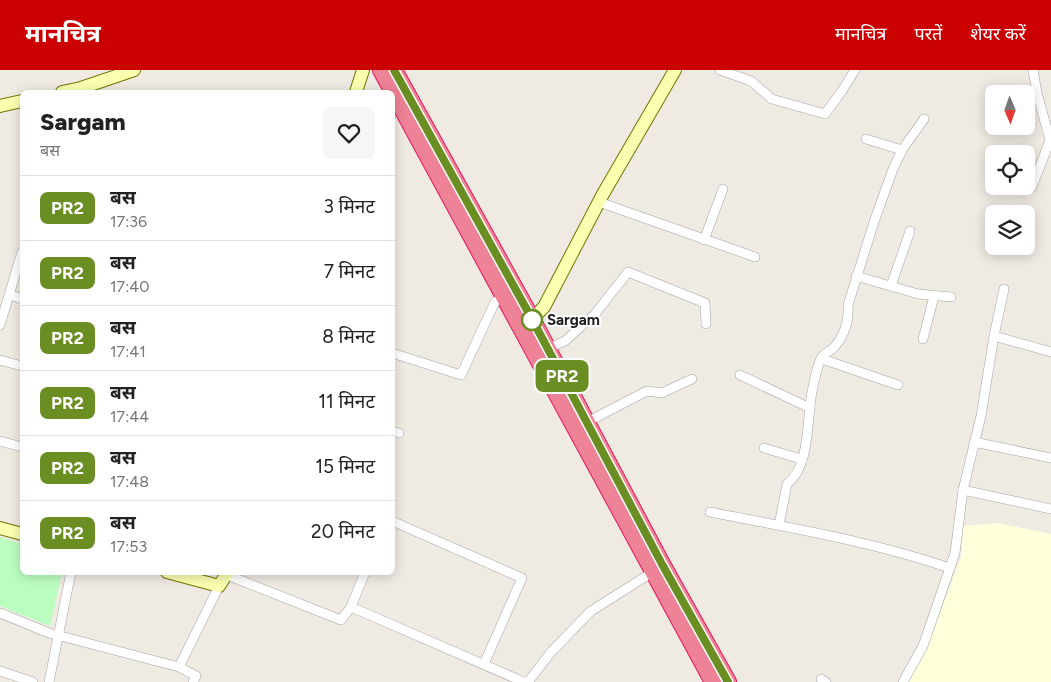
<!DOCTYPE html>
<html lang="hi">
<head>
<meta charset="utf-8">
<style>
	body { margin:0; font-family:Figtree,"Noto Sans Devanagari",sans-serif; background:#f6f6f6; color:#222; height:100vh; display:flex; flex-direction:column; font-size:19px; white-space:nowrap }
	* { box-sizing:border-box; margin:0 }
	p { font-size:16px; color:#767676 }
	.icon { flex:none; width:28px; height:28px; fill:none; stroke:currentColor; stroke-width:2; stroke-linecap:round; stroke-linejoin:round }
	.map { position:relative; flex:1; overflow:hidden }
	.details { position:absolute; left:20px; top:20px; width:375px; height:485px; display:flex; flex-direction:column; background:#fff; border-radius:8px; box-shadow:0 2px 12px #0003 }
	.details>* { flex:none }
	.badge { padding:0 10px; border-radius:8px; font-size:18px; line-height:32px }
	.needle { width:32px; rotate:178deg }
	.controls { position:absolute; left:985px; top:15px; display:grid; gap:10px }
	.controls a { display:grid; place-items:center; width:50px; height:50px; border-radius:8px; background:#fff; box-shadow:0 2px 12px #0003; font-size:25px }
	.map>.badge { position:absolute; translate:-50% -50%; box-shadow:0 0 0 2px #fff }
	.round { display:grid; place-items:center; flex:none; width:52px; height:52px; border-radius:8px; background:#f6f6f6 }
	.head { display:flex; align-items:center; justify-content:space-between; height:85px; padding:0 20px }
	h1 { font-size:24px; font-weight:800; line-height:38px }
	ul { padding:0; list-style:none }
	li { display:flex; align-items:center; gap:15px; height:65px; padding:0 20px; border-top:1px solid #e0e0e0 }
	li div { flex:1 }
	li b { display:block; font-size:19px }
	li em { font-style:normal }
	li .badge { min-width:55px; font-weight:700; text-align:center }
	header { display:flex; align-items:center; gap:30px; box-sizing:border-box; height:70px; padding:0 25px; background:#ca0001; color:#fff }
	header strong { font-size:24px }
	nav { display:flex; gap:28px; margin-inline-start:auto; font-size:18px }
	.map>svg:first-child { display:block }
	.education { fill:#ffffdb }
	.park { fill:#bafebf }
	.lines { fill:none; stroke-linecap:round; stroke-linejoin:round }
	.street-casing { stroke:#a4a4a4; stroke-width:10 }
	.secondary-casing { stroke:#6b7800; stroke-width:14 }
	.highway-casing { stroke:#e7155e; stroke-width:18 }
	.street { stroke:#fff; stroke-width:9 }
	.secondary { stroke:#fbffb0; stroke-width:12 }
	.highway { stroke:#ee8296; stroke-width:16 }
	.line-casing { stroke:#fff; stroke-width:11 }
	.line { stroke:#6b8e23; stroke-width:8 }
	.stop-dot { fill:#fff; stroke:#6b8e23; stroke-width:2.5 }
	.labels { text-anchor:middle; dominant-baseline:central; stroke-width:4; stroke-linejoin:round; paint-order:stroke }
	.stop-label { font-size:15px; font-weight:bold; fill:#1d1d1d; stroke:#fff; text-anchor:start }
</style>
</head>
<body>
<header>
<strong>मानचित्र</strong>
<nav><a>मानचित्र</a><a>परतें</a><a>शेयर करें</a></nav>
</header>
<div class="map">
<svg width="1051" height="612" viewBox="0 0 1051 612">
	<rect width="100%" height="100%" fill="#efeae2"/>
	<polygon class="education" points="997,453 1051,464 1051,612 908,612 927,578 961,487 963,456"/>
	<polygon class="park" points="0,467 22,474 22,502 62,503 50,556 0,536"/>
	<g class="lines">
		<defs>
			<g id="street">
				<polyline points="720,0 751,11 772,29 825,44 842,21 855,0"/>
				<polyline points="866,69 902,80"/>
				<polyline points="1032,117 1050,70 1037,23 1033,0"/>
				<polyline points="599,132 755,187"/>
				<polyline points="704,170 723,119"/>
				<polyline points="856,206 918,224 951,227"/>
				<polyline points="891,216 910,161"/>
				<polyline points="11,225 22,229"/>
				<polyline points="0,255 22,182"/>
				<polyline points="994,266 1051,282"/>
				<polyline points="923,269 934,226"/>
				<polyline points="547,279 565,271 595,244 628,202 705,233 706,254"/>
				<polyline points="392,283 461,305 495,232 506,225"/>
				<polyline points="822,289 898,315"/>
				<polyline points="0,290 22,296"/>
				<polyline points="740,305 810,338"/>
				<polyline points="587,352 647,321 662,323 692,309"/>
				<polyline points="392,361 399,363"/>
				<polyline points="0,371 22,377"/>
				<polyline points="974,372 1051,388"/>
				<polyline points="764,378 801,389"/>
				<polyline points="963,420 1051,439"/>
				<path d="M710,442C791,458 871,471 950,498"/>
				<polyline points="392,451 522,508 484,594"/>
				<path d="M779,455L787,414C812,395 806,344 813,317C815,308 817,295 822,287C826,282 833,280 836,275C845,264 849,249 848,235L875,149L893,99L902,80L924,49"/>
				<polyline points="227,505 341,550 351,537 365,502"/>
				<polyline points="351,537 524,612"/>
				<polyline points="0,543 49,563 179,597 196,606 193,612"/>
				<polyline points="179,597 219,516"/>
				<polyline points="0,601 33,612"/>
				<polyline points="821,609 826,612"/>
				<polyline points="49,612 71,502"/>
				<polyline points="528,612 551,582 591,541 656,500"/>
				<polyline points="903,612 923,576 955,483 963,420 981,346 994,266 1004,219"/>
			</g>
			<g id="secondary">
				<polyline points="62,22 81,18 134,0"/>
				<polyline points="356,22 363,0"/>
				<polyline points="0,36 22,31"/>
				<polyline points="532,249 544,237 603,124 675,0"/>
				<polyline points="0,458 22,464"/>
				<polyline points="167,502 219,516 228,502"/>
			</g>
			<g id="highway">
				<polyline points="381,0 713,612"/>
				<polyline points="394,0 532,249 663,496 728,612"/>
			</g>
		</defs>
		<use href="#street" class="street-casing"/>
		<use href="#secondary" class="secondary-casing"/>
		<use href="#highway" class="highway-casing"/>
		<use href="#street" class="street"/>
		<use href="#secondary" class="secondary"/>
		<use href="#highway" class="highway"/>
	</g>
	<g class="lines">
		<defs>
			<polyline id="line" points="394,0 532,249 663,496 728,612"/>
		</defs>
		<use href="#line" class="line-casing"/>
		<use href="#line" class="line"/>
	</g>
	<circle class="stop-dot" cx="532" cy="250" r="10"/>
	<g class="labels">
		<g class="stop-label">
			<text x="547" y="250">Sargam</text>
		</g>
	</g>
</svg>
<div class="controls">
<a><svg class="needle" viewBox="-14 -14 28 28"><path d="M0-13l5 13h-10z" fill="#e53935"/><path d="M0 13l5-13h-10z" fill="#767676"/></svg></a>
<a><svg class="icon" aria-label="locate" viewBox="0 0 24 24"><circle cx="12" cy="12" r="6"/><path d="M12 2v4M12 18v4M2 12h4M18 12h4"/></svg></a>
<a><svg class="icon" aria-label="layers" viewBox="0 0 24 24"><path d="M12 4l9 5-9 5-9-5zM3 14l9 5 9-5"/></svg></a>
</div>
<b class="badge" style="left:562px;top:306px;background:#6b8e23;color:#fff">PR2</b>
<section class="details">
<div class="head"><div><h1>Sargam</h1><p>बस</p></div><a class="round"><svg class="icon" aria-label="heart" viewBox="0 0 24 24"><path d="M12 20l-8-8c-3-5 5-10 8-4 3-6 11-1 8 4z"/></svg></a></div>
<ul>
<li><span class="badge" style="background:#6b8e23;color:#fff">PR2</span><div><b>बस</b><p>17:36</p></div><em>3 मिनट</em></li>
<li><span class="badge" style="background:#6b8e23;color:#fff">PR2</span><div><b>बस</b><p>17:40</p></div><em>7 मिनट</em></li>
<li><span class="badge" style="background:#6b8e23;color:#fff">PR2</span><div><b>बस</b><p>17:41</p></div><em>8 मिनट</em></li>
<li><span class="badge" style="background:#6b8e23;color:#fff">PR2</span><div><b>बस</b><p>17:44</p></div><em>11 मिनट</em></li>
<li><span class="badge" style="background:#6b8e23;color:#fff">PR2</span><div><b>बस</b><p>17:48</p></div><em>15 मिनट</em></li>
<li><span class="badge" style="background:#6b8e23;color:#fff">PR2</span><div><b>बस</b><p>17:53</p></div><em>20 मिनट</em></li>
</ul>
</section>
</div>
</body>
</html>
